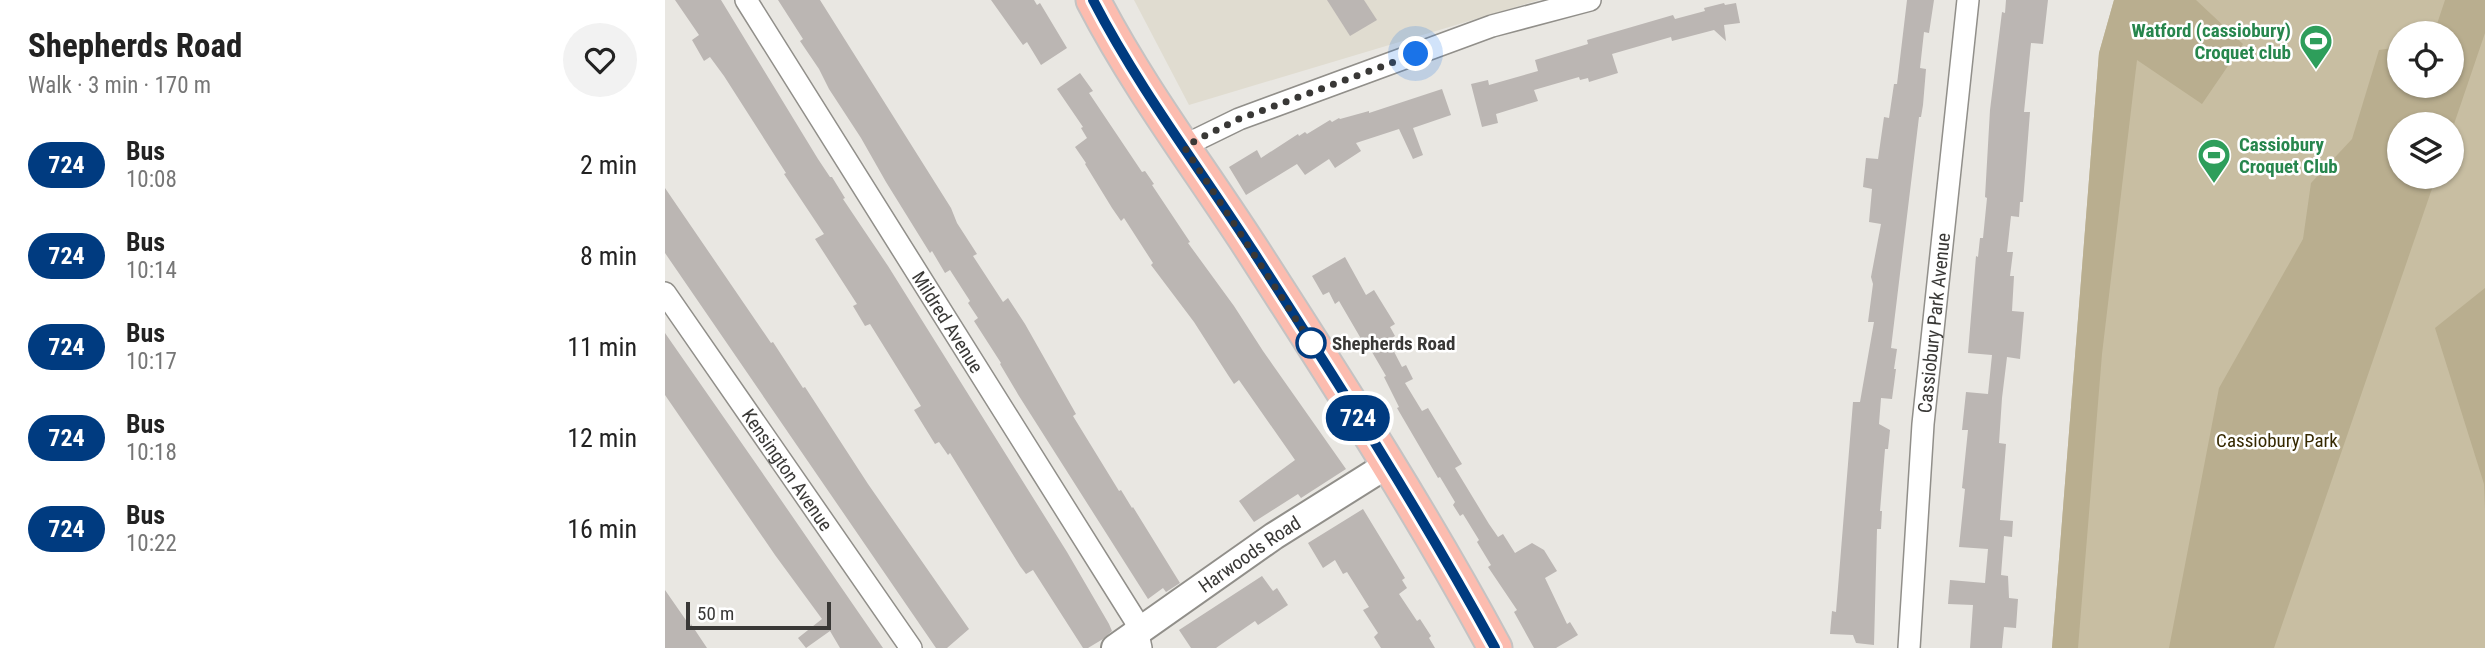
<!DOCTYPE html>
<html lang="en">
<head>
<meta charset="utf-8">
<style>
	body { margin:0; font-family:"Roboto Condensed",sans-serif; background:#f2f2f2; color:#222; height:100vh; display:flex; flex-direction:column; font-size:26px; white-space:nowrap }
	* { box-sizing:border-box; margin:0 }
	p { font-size:23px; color:#767676 }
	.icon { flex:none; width:38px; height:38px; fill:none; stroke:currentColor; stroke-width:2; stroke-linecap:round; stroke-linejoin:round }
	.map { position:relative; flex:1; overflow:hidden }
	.side { display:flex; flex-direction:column; background:#fff; width:665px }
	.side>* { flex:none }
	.badge { padding:0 14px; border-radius:23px; font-size:24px; line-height:46px }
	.tools { position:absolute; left:1722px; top:21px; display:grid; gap:14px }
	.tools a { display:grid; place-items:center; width:77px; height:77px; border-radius:50%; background:#fff; box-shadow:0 2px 5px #0004; font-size:35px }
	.scale { position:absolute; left:21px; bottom:18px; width:145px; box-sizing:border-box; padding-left:7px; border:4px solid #393836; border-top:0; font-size:19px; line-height:24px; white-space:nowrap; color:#393836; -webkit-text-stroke:5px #fff; paint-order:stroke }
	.you { position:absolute; width:35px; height:35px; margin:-18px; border:5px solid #fff; border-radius:50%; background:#1a73e8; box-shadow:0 0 0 10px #1a73e833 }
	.map>.badge { position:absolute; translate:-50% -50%; box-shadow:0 0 0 4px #fff }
	.round { display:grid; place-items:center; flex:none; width:74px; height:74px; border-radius:37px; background:#f2f2f2 }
	.summary { display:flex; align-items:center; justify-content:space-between; height:119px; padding:0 28px }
	h1 { font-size:33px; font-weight:700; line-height:52px }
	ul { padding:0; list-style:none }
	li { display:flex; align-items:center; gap:21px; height:91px; padding:0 28px }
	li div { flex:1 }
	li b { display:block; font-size:26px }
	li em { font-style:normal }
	li .badge { min-width:77px; font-weight:700; text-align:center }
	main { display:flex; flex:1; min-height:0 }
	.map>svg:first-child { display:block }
	.built { fill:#e0dcd0 }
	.green { fill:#c8bea2; fill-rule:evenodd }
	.forest { fill:#b9ae8f }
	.building { fill:#bbb6b3 }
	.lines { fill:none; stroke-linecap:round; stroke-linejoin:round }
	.minor-casing { stroke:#918f8a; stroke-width:24 }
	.tertiary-casing { stroke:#918f8a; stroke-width:30 }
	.primary-casing { stroke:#c4c3c3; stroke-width:37 }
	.minor { stroke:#fff; stroke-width:21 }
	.tertiary { stroke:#fff; stroke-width:26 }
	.primary { stroke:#fcbcaf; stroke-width:33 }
	.line-casing { stroke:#fff; stroke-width:16 }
	.line { stroke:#003b80; stroke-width:10 }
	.walk { stroke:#393836; stroke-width:7; stroke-dasharray:0 12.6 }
	.stop-dot { fill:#fff; stroke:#003b80; stroke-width:3.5 }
	.labels { text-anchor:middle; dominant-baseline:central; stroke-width:5; stroke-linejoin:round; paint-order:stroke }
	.leisure-label { font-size:19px; font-weight:bold; fill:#27864d; stroke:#fff; text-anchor:end }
	.street-label { font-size:19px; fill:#393836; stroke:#fff }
	.stop-label { font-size:19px; font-weight:bold; fill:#393836; stroke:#fff; text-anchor:start }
	.park-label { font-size:19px; fill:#362900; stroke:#fff }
</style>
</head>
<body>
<main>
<section class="side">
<div class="summary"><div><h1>Shepherds Road</h1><p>Walk · 3 min · 170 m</p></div><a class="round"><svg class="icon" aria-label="heart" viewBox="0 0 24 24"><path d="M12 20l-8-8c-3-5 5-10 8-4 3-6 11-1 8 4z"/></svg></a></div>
<ul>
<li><span class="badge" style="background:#003b80;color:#fff">724</span><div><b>Bus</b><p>10:08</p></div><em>2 min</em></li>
<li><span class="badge" style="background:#003b80;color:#fff">724</span><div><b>Bus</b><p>10:14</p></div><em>8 min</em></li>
<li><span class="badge" style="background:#003b80;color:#fff">724</span><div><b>Bus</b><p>10:17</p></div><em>11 min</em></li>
<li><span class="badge" style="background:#003b80;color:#fff">724</span><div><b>Bus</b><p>10:18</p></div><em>12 min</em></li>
<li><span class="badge" style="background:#003b80;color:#fff">724</span><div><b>Bus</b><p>10:22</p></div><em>16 min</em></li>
</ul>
</section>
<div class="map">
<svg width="1820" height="648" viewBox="0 0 1820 648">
	<rect width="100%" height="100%" fill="#e9e7e2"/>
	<polygon class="built" points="469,0 874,0 524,105"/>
	<path class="green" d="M1449,0H1820V648H1387L1434,53ZM1734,33H1787V86H1734ZM1734,124H1787V177H1734Z"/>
	<g class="forest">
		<polygon points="1449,0 1531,0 1578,44 1537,104 1472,60 1437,354 1413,648 1387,648 1434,53"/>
		<polygon points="1780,0 1820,0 1820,33 1787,130 1787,124 1734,124 1734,177 1771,177 1609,648 1504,648 1554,388 1638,239 1646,183 1687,139 1714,50 1734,47 1734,86 1787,86 1787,33 1769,33"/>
		<polygon points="1820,288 1820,509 1819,484 1770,328"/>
	</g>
	<g class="building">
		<polygon points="10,0 56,0 153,159 165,177 167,177 180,198 178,199 223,266 402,552 444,624 447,631 438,639 423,648 418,648 368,570 361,574 355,566 285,453 283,455 274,442 270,444 249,410 256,406 205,324 200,326 188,306 192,304 150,239 159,234 119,174 121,173 59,76 45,57 39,61 27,40 34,35"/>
		<polygon points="113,0 155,0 286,208 292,223 312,254 308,256 338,302 343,298 360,324 411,414 408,416 454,491 456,490 467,508 468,507 515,583 501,592 498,588 483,599 354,396 335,364 336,363 309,321 313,318 303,303 305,301 285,270 280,273 267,251 265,253 221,182 196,138 164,89 154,69 135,41 138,39"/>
		<polygon points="326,0 369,0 372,5 375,3 402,48 376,65 362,42 358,45"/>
		<polygon points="662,0 699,0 712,20 685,36"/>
		<polygon points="1242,0 1269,0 1264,33 1259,32 1255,68 1261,69 1258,105 1256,117 1254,117 1226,348 1232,349 1229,369 1231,369 1227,399 1216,398 1214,424 1225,430 1223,449 1220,449 1215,511 1217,511 1216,529 1212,529 1209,645 1191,643 1188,635 1165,634 1167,611 1171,612 1188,402 1195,402 1209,322 1203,322 1208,284 1206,277 1216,224 1204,222 1207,189 1198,187 1201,158 1213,159 1219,117 1224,118 1229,84 1232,84"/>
		<polygon points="1341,0 1383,0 1378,44 1366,43 1359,112 1365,112 1358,202 1355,202 1354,217 1346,216 1342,252 1348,252 1345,276 1349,276 1347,311 1359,312 1355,359 1342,357 1337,398 1334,443 1341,444 1335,520 1348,521 1347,537 1339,536 1336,575 1343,576 1344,598 1353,599 1351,628 1339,627 1337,648 1305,648 1308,605 1283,604 1285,580 1320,583 1323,549 1294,547 1300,489 1297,488 1303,430 1297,430 1301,392 1323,394 1327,355 1303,353 1311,256 1313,257 1315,238 1318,238 1322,198 1320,197 1325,110 1337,12 1340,13"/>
		<polygon points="1059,3 1060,5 1071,3 1075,23 1059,25 1061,41 1049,30 1007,41 1006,37 947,54 953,73 924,82 923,78 915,80 914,77 869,90 873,101 831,114 833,123 817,127 806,84 823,80 824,85 873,71 870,60 923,44 922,40 1008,15 1010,19 1040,11 1039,8"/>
		<polygon points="415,73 428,91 424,93 477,172 480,171 489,184 487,185 525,242 523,243 569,306 598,351 681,469 636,498 633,494 589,522 574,501 630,460 574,380 569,384 563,375 529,322 486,265 488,263 459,218 456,221 447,208 420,164 421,163 410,147 422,138 416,128 418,127 392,89"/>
		<polygon points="777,89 786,115 748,128 758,155 748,159 734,129 691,143 696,151 670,168 664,159 640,175 632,164 581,195 564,167 592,150 596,158 633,134 634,136 640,132 642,134 665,120 667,122 674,118 675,119 704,111 704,113"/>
		<polygon points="0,188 106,343 108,342 138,388 140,387 203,484 304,629 282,648 271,648 0,253"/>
		<polygon points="680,257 701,295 709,290 730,324 725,327 730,336 723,340 737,367 741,365 748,379 740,383 757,411 763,408 797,464 790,468 824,524 833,537 838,534 850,553 867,543 879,550 892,571 880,578 902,624 905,622 913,635 891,648 869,648 849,612 852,610 823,567 826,565 812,542 814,540 798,514 795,516 788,505 790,502 775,477 773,478 732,408 734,407 719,377 721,376 704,347 702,349 674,301 670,304 664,292 658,295 647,276"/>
		<polygon points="0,333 105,484 218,648 175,648 165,631 141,648 133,638 157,619 110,555 0,395"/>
		<polygon points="698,509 740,578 737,580 742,588 734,594 752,621 755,619 766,636 764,638 770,648 716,648 709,637 713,633 698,610 704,607 682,572 678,574 670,560 658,568 643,543"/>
		<polygon points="597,576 608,591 612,588 623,605 593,625 590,621 551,648 526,648 514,630"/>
		<polygon points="0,590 25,626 26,624 42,648 0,648"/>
	</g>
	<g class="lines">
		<defs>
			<g id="minor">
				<path id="s1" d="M81,0L470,620L476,648"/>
				<polyline points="520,148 531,140 574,119 827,26 925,0"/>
				<path id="s2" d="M0,293L246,648"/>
				<path id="s3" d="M1244,648L1258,424L1303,0"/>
			</g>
			<g id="tertiary">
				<path id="s4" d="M450,648L609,536L722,465"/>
			</g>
			<path id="primary" d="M428,0C474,89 536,170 590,254C673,383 757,513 830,648"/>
		</defs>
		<use href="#minor" class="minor-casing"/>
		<use href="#tertiary" class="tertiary-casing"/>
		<use href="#primary" class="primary-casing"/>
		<use href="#minor" class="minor"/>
		<use href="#tertiary" class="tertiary"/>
		<use href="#primary" class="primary"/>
	</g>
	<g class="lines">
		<defs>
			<path id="line" d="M428,0C474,89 536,170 590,254C673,383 757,514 830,648"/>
		</defs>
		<use href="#line" class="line-casing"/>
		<use href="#line" class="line"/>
		<polyline class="walk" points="646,343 652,352 520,148 531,140 574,119 751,54"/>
	</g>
	<defs>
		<symbol id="stadium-pin" viewBox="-11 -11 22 30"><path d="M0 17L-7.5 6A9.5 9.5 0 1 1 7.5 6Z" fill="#2e9e5b" stroke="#fff"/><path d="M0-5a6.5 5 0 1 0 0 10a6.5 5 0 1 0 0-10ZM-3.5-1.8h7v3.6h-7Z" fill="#fff"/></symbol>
	</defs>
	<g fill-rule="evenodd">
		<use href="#stadium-pin" x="1632" y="22" width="38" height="52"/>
		<use href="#stadium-pin" x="1530" y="136" width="38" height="52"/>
	</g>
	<circle class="stop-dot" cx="646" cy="343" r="14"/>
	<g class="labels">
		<g class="leisure-label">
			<text x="1626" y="30">Watford (cassiobury)<tspan x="1626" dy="22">Croquet club</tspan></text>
			<text x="1574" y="144" text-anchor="start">Cassiobury<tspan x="1574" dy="22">Croquet Club</tspan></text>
		</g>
		<g class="street-label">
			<text stroke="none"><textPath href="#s1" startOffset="380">Mildred Avenue</textPath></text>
			<text stroke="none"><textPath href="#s3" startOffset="326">Cassiobury Park Avenue</textPath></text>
			<text stroke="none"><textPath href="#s2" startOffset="215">Kensington Avenue</textPath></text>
			<text stroke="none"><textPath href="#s4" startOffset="164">Harwoods Road</textPath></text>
		</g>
		<g class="stop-label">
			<text x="667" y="343">Shepherds Road</text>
		</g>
		<g class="park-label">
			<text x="1612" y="440">Cassiobury Park</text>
		</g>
	</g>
</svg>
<div class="tools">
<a><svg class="icon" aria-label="locate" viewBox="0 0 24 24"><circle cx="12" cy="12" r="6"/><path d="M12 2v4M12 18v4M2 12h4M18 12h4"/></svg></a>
<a><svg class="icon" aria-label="layers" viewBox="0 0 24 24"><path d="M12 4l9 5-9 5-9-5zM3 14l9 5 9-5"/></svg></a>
</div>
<div class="scale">50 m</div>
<div class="you" style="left:751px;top:54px"></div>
<b class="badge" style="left:693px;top:418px;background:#003b80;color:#fff">724</b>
</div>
</main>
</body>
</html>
